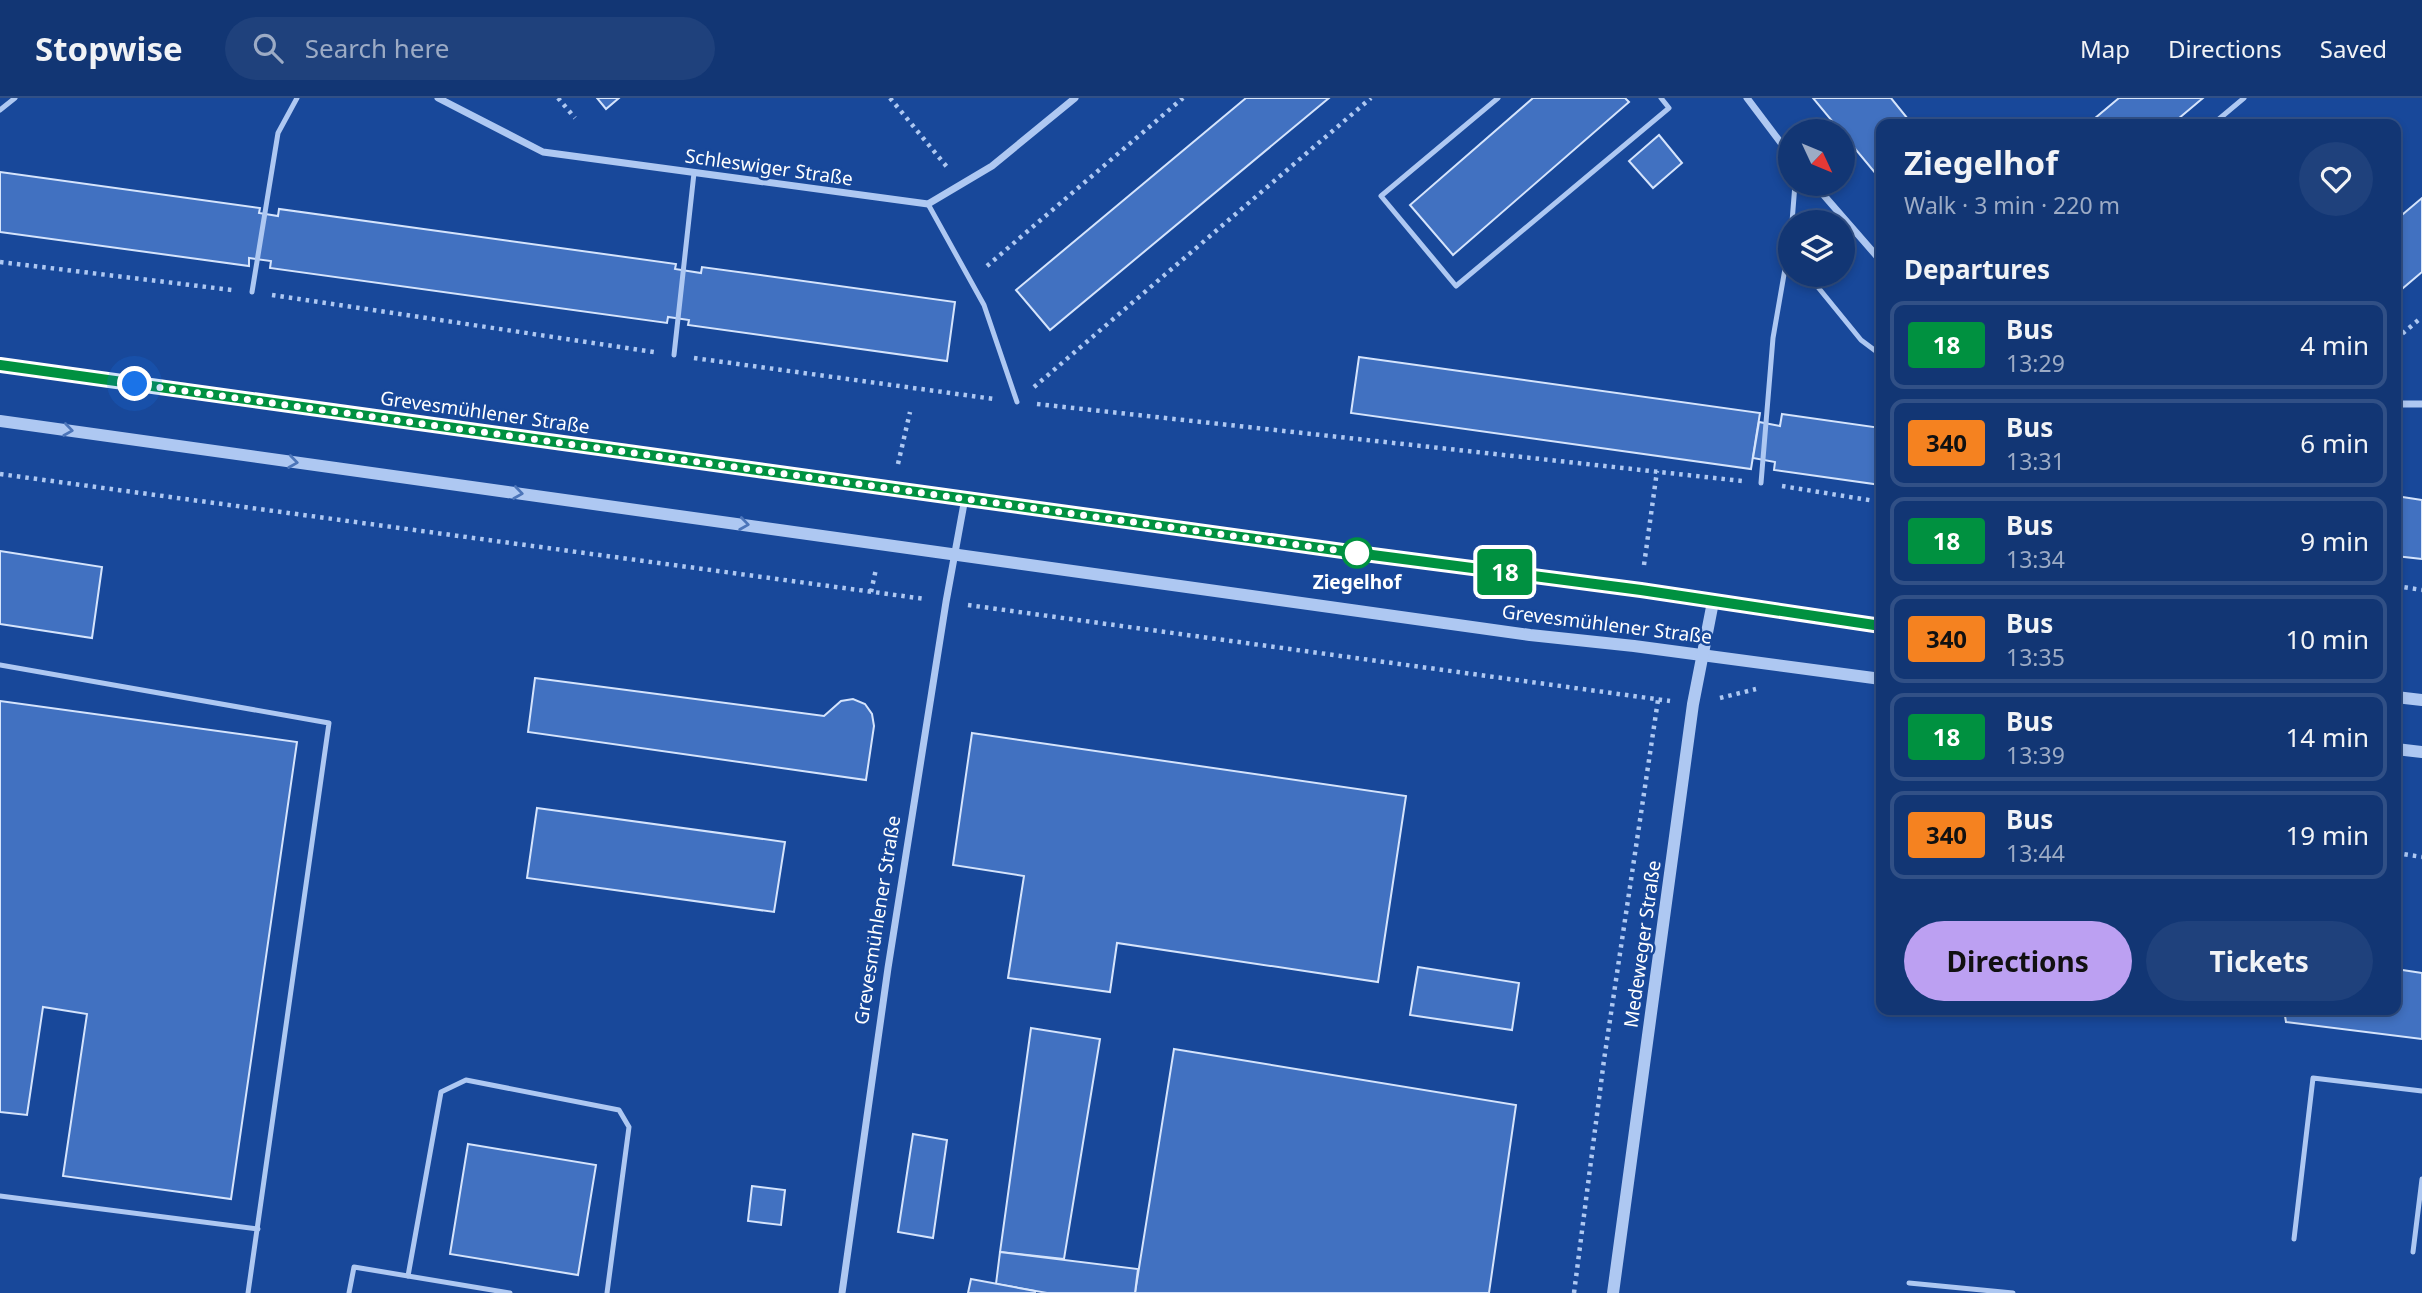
<!DOCTYPE html>
<html lang="en">
<head>
<meta charset="utf-8">
<style>
	body { margin:0; font-family:"Noto Sans",sans-serif; background:#1f417c; color:#f1f3f6; height:100vh; display:flex; flex-direction:column; font-size:26px; white-space:nowrap }
	* { box-sizing:border-box; margin:0 }
	p { font-size:23px; color:#9cabc5 }
	.icon { flex:none; width:38px; height:38px; fill:none; stroke:currentColor; stroke-width:2; stroke-linecap:round; stroke-linejoin:round }
	.map { position:relative; flex:1; overflow:hidden }
	.panel { position:absolute; left:1876px; top:21px; width:525px; height:896px; display:flex; flex-direction:column; background:#123674; border-radius:14px; box-shadow:0 4px 10px #0003,0 0 0 2px #315086 }
	.panel>* { flex:none }
	.badge { padding:0 14px; border-radius:5px; font-size:24px; line-height:46px }
	.needle { width:46px; rotate:134deg }
	.tools { position:absolute; left:1778px; top:21px; display:grid; gap:14px }
	.tools a { display:grid; place-items:center; width:77px; height:77px; border-radius:50%; background:#123674; box-shadow:0 4px 10px #0003,0 0 0 2px #315086; font-size:35px }
	.you { position:absolute; width:35px; height:35px; margin:-18px; border:5px solid #fff; border-radius:50%; background:#1a73e8; box-shadow:0 0 0 10px #1a73e833 }
	.map>.badge { position:absolute; translate:-50% -50%; box-shadow:0 0 0 4px #fff }
	h2 { padding:0 28px; font-size:26px; line-height:63px }
	.round { display:grid; place-items:center; flex:none; width:74px; height:74px; border-radius:37px; background:#1f417c }
	.overview { display:flex; align-items:center; justify-content:space-between; height:119px; padding:0 28px }
	h1 { font-size:33px; font-weight:700; line-height:52px }
	.button { display:flex; gap:14px; margin-top:auto; padding:14px 28px }
	.button a { flex:1; height:80px; border-radius:42px; background:#bca0f2; color:#111; font-size:28px; font-weight:700; line-height:80px; text-align:center }
	.button a+a { background:#1f417c; color:#f1f3f6 }
	ul { padding:0; list-style:none }
	li { display:flex; align-items:center; gap:21px; height:88px; margin:0 14px 10px; padding:0 14px; border:4px solid #315086; border-radius:14px }
	li div { flex:1 }
	li b { display:block; font-size:26px }
	li em { font-style:normal }
	li .badge { min-width:77px; font-weight:700; text-align:center }
	header { display:flex; align-items:center; gap:42px; box-sizing:border-box; height:98px; padding:0 35px; background:#123674; border-bottom:2px solid #315086 }
	header strong { font-size:33px }
	nav { display:flex; gap:38px; margin-inline-start:auto; font-size:24px }
	.search { width:490px; height:63px; background:#1f417c; display:flex; align-items:center; gap:18px; box-sizing:border-box; padding:0 24px; border-radius:38px; color:#9cabc5; font-size:26px }
	.map>svg:first-child { display:block }
	.building { fill:#4171c1; stroke:#d5e4fc; stroke-width:2 }
	.lines { fill:none; stroke-linecap:round; stroke-linejoin:round }
	.path { stroke:#aec8f2; stroke-width:4.5; stroke-dasharray:3.5 5; stroke-linecap:butt }
	.service { stroke:#aec8f2; stroke-width:5 }
	.minor { stroke:#aec8f2; stroke-width:7 }
	.tertiary { stroke:#aec8f2; stroke-width:12 }
	.oneway { stroke:#4c75b9 }
	.line-casing { stroke:#fff; stroke-width:16 }
	.line { stroke:#009140; stroke-width:10 }
	.walk { stroke:#fff; stroke-width:7; stroke-dasharray:0 12.6 }
	.stop-dot { fill:#fff; stroke:#009140; stroke-width:3.5 }
	.labels { text-anchor:middle; dominant-baseline:central; stroke-width:5; stroke-linejoin:round; paint-order:stroke }
	.street-label { font-size:19px; fill:#fff; stroke:#18489a }
	.stop-label { font-size:19px; font-weight:bold; fill:#fff; stroke:#18489a }
</style>
</head>
<body>
<header>
<strong>Stopwise</strong>
<div class="search"><svg class="icon" aria-label="search" viewBox="0 0 24 24"><circle cx="10" cy="10" r="6"/><path d="M15 15l6 6"/></svg>Search here</div>
<nav><a>Map</a><a>Directions</a><a>Saved</a></nav>
</header>
<div class="map">
<svg width="2422" height="1195" viewBox="0 0 2422 1195">
	<rect width="100%" height="100%" fill="#18489a"/>
	<g class="building">
		<polygon points="597,0 619,0 606,11"/>
		<polygon points="1246,0 1329,0 1050,232 1016,192"/>
		<polygon points="1533,0 1625,0 1629,4 1453,157 1410,107"/>
		<polygon points="1813,0 1891,0 1912,26 1881,26 1881,82"/>
		<polygon points="2119,0 2203,0 2172,26 2088,26"/>
		<polygon points="1659,37 1682,65 1653,90 1629,63"/>
		<polygon points="0,74 260,110 259,115 278,118 279,111 676,166 675,171 701,175 702,169 955,204 947,263 688,227 689,222 668,219 667,225 270,170 271,163 249,160 249,168 0,134"/>
		<polygon points="2422,100 2422,174 2396,196 2396,122"/>
		<polygon points="1359,259 1760,315 1751,371 1351,315"/>
		<polygon points="1782,316 1881,330 1881,387 1774,372 1775,364 1753,360 1759,324 1780,328"/>
		<polygon points="2396,398 2422,402 2422,461 2396,458"/>
		<polygon points="0,453 102,469 92,540 0,526"/>
		<polygon points="535,580 824,618 841,603 853,601 865,606 872,616 874,628 866,682 528,634"/>
		<polygon points="0,603 297,644 231,1101 63,1078 87,916 43,909 27,1017 0,1014"/>
		<polygon points="972,635 1406,698 1378,884 1117,845 1110,894 1008,880 1024,778 953,767"/>
		<polygon points="537,710 785,744 774,814 527,780"/>
		<polygon points="1418,869 1519,885 1512,932 1410,917"/>
		<polygon points="2396,871 2422,875 2422,941 2286,924 2284,912 2396,912"/>
		<polygon points="1031,930 1100,941 1064,1161 1000,1154"/>
		<polygon points="1174,951 1516,1007 1489,1195 1135,1195"/>
		<polygon points="913,1036 947,1042 933,1140 898,1134"/>
		<polygon points="468,1046 596,1067 578,1177 450,1156"/>
		<polygon points="752,1088 785,1092 781,1127 748,1123"/>
		<polygon points="1000,1154 1138,1171 1135,1195 1047,1195 996,1186"/>
		<polygon points="971,1181 1035,1193 1035,1195 968,1195"/>
	</g>
	<g class="lines">
		<g class="path">
			<polyline points="558,0 575,20"/>
			<polyline points="890,0 947,69"/>
			<polyline points="0,164 232,192"/>
			<polyline points="987,168 1183,0"/>
			<polyline points="272,197 654,254"/>
			<polyline points="2396,241 2422,219"/>
			<polyline points="694,260 994,301"/>
			<polyline points="1034,289 1371,0"/>
			<polyline points="1037,306 1742,383"/>
			<polyline points="898,366 910,314"/>
			<polyline points="0,376 925,501"/>
			<polyline points="1782,388 1881,404"/>
			<polyline points="1644,467 1657,373"/>
			<polyline points="2396,488 2422,492"/>
			<polyline points="871,494 876,471"/>
			<polyline points="968,507 1670,603"/>
			<polyline points="1720,600 1756,591"/>
			<polyline points="2396,755 2422,759"/>
			<polyline points="1574,1195 1604,962 1658,602"/>
		</g>
		<g class="service">
			<polyline points="1498,0 1381,98 1456,188 1669,10 1661,0"/>
			<polyline points="0,12 15,0"/>
			<polyline points="2213,26 2244,0"/>
			<polyline points="928,106 984,207 1017,304"/>
			<polyline points="1792,124 1795,86"/>
			<polyline points="1808,177 1861,242 1881,257"/>
			<polyline points="252,194 278,35 297,0"/>
			<polyline points="674,257 694,75"/>
			<polyline points="1761,385 1773,240 1790,142"/>
			<polyline points="0,567 329,625 248,1195"/>
			<polyline points="0,1098 258,1131"/>
			<polyline points="2294,1141 2313,980 2422,993"/>
			<polyline points="2413,1154 2422,1081"/>
			<polyline points="408,1178 441,994 466,982 619,1012 629,1029 607,1195"/>
			<polyline points="1909,1185 2013,1195"/>
			<polyline points="349,1195 354,1169 510,1195"/>
		</g>
		<g class="minor">
			<polyline points="438,0 543,54 928,106 992,68 1075,0"/>
			<polyline points="1747,0 1790,57"/>
			<polyline points="1814,86 1881,163"/>
			<polyline points="2396,306 2422,306"/>
			<polyline points="842,1195 888,870 946,504 965,400"/>
		</g>
		<g class="tertiary">
			<polyline points="0,267 1357,455 1641,492 1881,528"/>
			<polyline points="0,323 1530,537 1634,548 1881,581"/>
			<polyline points="2396,599 2422,602"/>
			<polyline points="2396,651 2422,654"/>
			<polyline points="1613,1195 1693,606 1713,504"/>
		</g>
	</g>
	<defs><path id="oneway-chevron" d="M-2-3.5L2.5 0L-2 3.5" fill="none" stroke-width="1.6" stroke-linecap="round" stroke-linejoin="round" transform="scale(1.75)"/></defs>
	<g class="oneway">
		<use href="#oneway-chevron" transform="translate(68 332) rotate(8)"/>
		<use href="#oneway-chevron" transform="translate(293 364) rotate(8)"/>
		<use href="#oneway-chevron" transform="translate(518 395) rotate(8)"/>
		<use href="#oneway-chevron" transform="translate(744 426) rotate(8)"/>
	</g>
	<g class="lines">
		<defs>
			<polyline id="line" points="0,267 1357,455 1641,492 1881,528"/>
		</defs>
		<use href="#line" class="line-casing"/>
		<use href="#line" class="line"/>
		<polyline class="walk" points="135,286 1357,455"/>
	</g>
	<circle class="stop-dot" cx="1357" cy="455" r="14"/>
	<g class="labels">
		<g class="street-label">
			<text transform="translate(769 69) rotate(8)">Schleswiger Straße</text>
			<text transform="translate(485 314) rotate(8)">Grevesmühlener Straße</text>
			<text transform="translate(1607 526) rotate(7)">Grevesmühlener Straße</text>
			<text transform="translate(877 822) rotate(-81)">Grevesmühlener Straße</text>
			<text transform="translate(1642 846) rotate(-82)">Medeweger Straße</text>
		</g>
		<g class="stop-label">
			<text x="1357" y="484">Ziegelhof</text>
		</g>
	</g>
</svg>
<div class="tools">
<a><svg class="needle" viewBox="-14 -14 28 28"><path d="M0-13l5 13h-10z" fill="#e53935"/><path d="M0 13l5-13h-10z" fill="#9cabc5"/></svg></a>
<a><svg class="icon" aria-label="layers" viewBox="0 0 24 24"><path d="M12 4l9 5-9 5-9-5zM3 14l9 5 9-5"/></svg></a>
</div>
<div class="you" style="left:135px;top:286px"></div>
<b class="badge" style="left:1505px;top:474px;background:#009140;color:#fff">18</b>
<section class="panel">
<div class="overview"><div><h1>Ziegelhof</h1><p>Walk · 3 min · 220 m</p></div><a class="round"><svg class="icon" aria-label="heart" viewBox="0 0 24 24"><path d="M12 20l-8-8c-3-5 5-10 8-4 3-6 11-1 8 4z"/></svg></a></div>
<h2>Departures</h2>
<ul>
<li><span class="badge" style="background:#009140;color:#fff">18</span><div><b>Bus</b><p>13:29</p></div><em>4 min</em></li>
<li><span class="badge" style="background:#f58220;color:#111">340</span><div><b>Bus</b><p>13:31</p></div><em>6 min</em></li>
<li><span class="badge" style="background:#009140;color:#fff">18</span><div><b>Bus</b><p>13:34</p></div><em>9 min</em></li>
<li><span class="badge" style="background:#f58220;color:#111">340</span><div><b>Bus</b><p>13:35</p></div><em>10 min</em></li>
<li><span class="badge" style="background:#009140;color:#fff">18</span><div><b>Bus</b><p>13:39</p></div><em>14 min</em></li>
<li><span class="badge" style="background:#f58220;color:#111">340</span><div><b>Bus</b><p>13:44</p></div><em>19 min</em></li>
</ul>
<div class="button"><a>Directions</a><a>Tickets</a></div>
</section>
</div>
</body>
</html>
